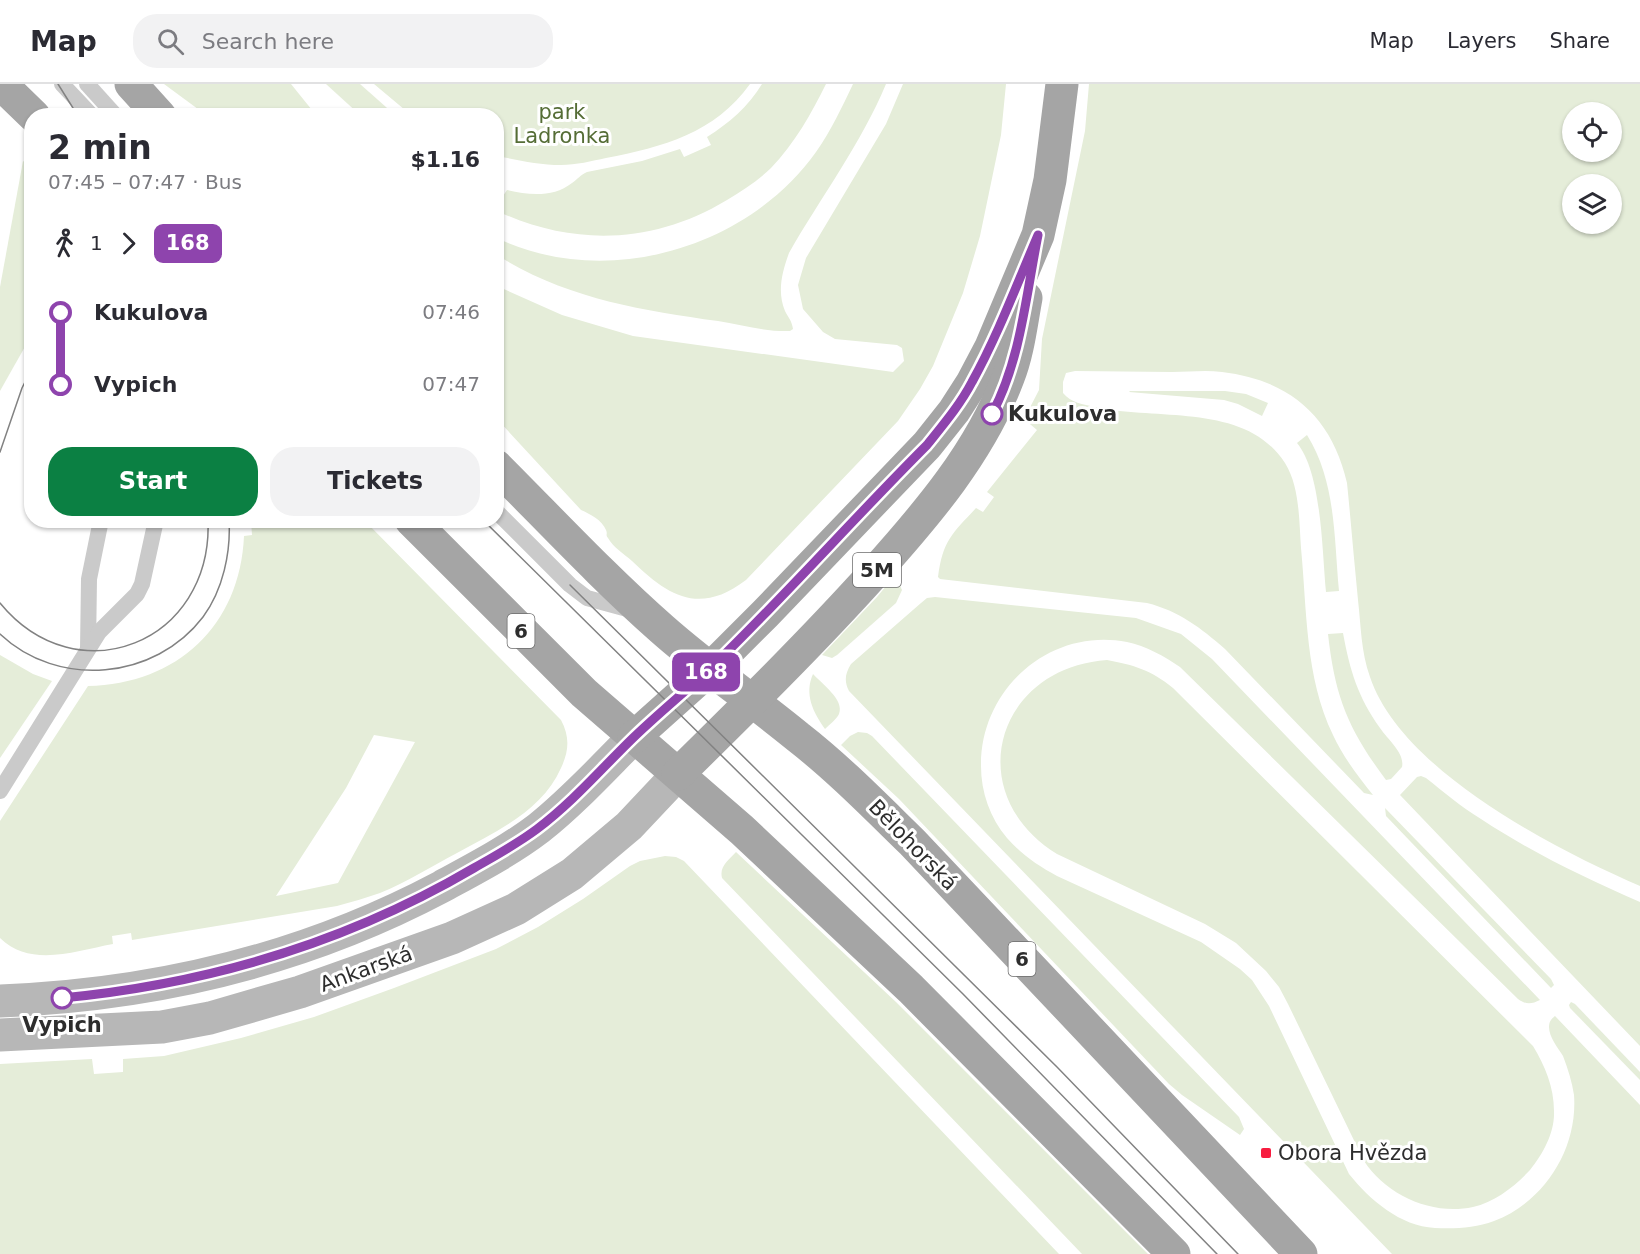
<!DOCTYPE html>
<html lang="en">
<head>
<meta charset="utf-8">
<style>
	body { margin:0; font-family:"DejaVu Sans",sans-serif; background:#f2f2f3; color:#2b2b33; height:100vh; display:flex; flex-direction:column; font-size:22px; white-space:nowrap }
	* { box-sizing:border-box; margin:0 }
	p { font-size:20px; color:#7c7c81 }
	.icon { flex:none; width:33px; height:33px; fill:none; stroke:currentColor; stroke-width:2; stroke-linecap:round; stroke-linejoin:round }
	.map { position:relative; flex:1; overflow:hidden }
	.side { position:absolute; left:24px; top:24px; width:480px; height:420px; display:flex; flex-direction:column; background:#fff; border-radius:24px; box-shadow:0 2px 4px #0004 }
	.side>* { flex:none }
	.badge { padding:0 12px; border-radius:9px; font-size:21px; line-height:39px }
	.buttons { position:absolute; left:1562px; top:18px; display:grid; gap:12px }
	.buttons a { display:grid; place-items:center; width:60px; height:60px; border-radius:50%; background:#fff; box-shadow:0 2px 4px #0004; font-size:30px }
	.map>.badge { position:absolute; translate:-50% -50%; box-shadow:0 0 0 3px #fff }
	.legs { display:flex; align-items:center; gap:9px; height:66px; padding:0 24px; font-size:20px }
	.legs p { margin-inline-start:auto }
	.summary { display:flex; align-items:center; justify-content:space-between; height:102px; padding:0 24px }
	h1 { font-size:33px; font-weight:600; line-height:45px }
	.cta { display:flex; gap:12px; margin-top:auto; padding:12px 24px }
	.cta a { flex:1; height:69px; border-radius:24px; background:#0b8043; color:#fff; font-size:24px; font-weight:600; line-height:69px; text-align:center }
	.cta a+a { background:#f2f2f3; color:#2b2b33 }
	ul { padding:0 24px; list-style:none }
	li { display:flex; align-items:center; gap:21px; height:72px; font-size:22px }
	li i { display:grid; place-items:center; width:9px; height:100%; margin:0 8px; background:currentColor }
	li i::after { content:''; width:15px; height:15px; margin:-8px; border:4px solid; border-radius:50%; background:#fff }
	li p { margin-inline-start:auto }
	li:first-child i { background:linear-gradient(#0000 50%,currentColor 0) }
	li:last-child i { background:linear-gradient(currentColor 50%,#0000 0) }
	header { display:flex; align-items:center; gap:36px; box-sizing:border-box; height:84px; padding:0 30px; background:#fff; border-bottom:2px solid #e1e1e2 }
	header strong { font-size:28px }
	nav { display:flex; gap:33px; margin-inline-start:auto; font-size:21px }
	.search { width:420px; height:54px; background:#f2f2f3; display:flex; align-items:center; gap:15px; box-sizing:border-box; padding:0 21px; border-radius:24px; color:#7c7c81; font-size:22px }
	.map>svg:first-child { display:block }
	.green { fill:#e5edd9; fill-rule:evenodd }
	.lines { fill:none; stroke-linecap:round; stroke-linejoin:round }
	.lane { stroke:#cacaca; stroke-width:16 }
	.secondary { stroke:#b7b7b7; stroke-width:33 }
	.primary { stroke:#a5a5a5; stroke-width:33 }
	.tram { stroke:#828282; stroke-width:1.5 }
	.line-1-casing { stroke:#fff; stroke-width:14 }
	.line-1 { stroke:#8e44ad; stroke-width:9 }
	.stop-1-dot { fill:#fff; stroke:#8e44ad; stroke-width:3 }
	.poi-dot { fill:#f71d40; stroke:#fff; stroke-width:2 }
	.labels { text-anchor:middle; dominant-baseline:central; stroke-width:6; stroke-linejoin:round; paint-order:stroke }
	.shield { fill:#fff; stroke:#6c6c6c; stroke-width:1.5 }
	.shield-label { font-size:20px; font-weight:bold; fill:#2d2d2d }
	.park-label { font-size:21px; fill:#556d36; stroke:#fff }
	.stop-label { font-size:21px; font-weight:bold; fill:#2d2d2d; stroke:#fff; text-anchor:start }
	.street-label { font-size:21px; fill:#2d2d2d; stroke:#fff }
	.poi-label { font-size:21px; fill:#2d2d2d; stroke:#fff; text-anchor:start }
</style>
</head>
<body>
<header>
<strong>Map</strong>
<div class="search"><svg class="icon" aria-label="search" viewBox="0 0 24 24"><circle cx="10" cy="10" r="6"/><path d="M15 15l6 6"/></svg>Search here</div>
<nav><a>Map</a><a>Layers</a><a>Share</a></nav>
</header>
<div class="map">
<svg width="1640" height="1170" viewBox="0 0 1640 1170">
	<rect width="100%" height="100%" fill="#fff"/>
	<g class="green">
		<polygon points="164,0 291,0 316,31 206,31"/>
		<polygon points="326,0 360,0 395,31 360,31"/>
		<path d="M374,0H750C715,49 663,63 606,74C592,77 576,81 561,81C539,81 518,76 497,72L496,32L411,31Z"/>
		<path d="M762,0H826C811,30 795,59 771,84C759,96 742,107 727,116C654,160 574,163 497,127V121L507,106C528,111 553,114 572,99C578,95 580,91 587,88L642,77L680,65L684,73L711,61L707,53C729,39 748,23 762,0Z"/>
		<path d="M853,0H886C861,60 821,113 789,169C782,188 777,208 785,227C788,233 792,237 793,245L790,247C767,248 741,241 718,237C640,226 565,214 497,171V154C605,206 747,165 816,68C831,47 842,23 853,0Z"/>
		<path d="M903,0H1006L1001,51L980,152L963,209L933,282L920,305L898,337L746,496C700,531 669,513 632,477C624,470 613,463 608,454C605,450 608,451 606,446C602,436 590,430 581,426L497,335V202L562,231L633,252L893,288L904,277L902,264L897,261L835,255L823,248L803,225L798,201L806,174L886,40Z"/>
		<path d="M1089,0H1640V802C1554,765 1401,686 1370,593C1361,568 1361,542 1358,516C1354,477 1351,438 1347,399C1332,333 1290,296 1222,288C1205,286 1189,288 1172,288C1139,288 1107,287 1075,287L1066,289L1063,298V309C1071,319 1083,320 1095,323C1156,337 1246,318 1285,379C1300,403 1299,437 1301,464C1307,526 1305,593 1333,651C1343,673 1358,692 1373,711L1364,709L1225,565C1201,544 1179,527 1147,519L940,495L938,493C943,456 952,450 976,424L983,428L994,413L987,408L1037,346L1024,335L1039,306L1042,255L1085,47ZM1572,28H1611V68H1572ZM1572,100H1611V140H1572Z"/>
		<polygon points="23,77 32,84 31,252 0,307 0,203"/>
		<polygon points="1130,307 1225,307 1246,310 1268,319 1262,332 1238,320 1224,316 1129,308"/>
		<path d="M1307,351C1336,397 1334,454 1339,507L1326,508C1322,468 1322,389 1297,359Z"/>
		<path d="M251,437H365L561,636C570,653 569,667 561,684C542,727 497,747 457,769C432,782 407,798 380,809C366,814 351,818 337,822L132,856L131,849L112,852L113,860C75,867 31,884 0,854V737L88,602C177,600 240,542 244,452L252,451ZM374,651L415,658L338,799L276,812L346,704Z"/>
		<polygon points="895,491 902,506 896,519 837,571 832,574 822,571 877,513"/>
		<path d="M935,513L1136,534L1181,550L1212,575L1540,916C1532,920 1526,921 1518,915L1180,583C1164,572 1146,562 1127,558C1050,543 980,605 981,682C981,708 990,734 1007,754C1021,770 1038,782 1057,792L1201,858L1240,885L1252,896L1269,922L1349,1090C1370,1116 1400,1142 1435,1144C1455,1145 1475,1144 1494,1137C1544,1118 1578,1065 1574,1011C1572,998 1568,985 1563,972C1558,964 1549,953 1549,943C1549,938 1551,935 1555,932L1640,1021V1170H1392L849,607C844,597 845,590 851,580L921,519L927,514Z"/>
		<path d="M1343,549C1350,587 1358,613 1380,644C1388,656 1405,669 1402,683L1391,695L1386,696C1348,645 1335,613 1328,550Z"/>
		<polygon points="0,571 33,590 52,597 0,674"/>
		<path d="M1107,576C1134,581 1151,586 1173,604L1533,962C1545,982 1554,1003 1554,1027C1555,1048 1543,1070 1530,1086C1515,1102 1495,1118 1473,1123C1432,1132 1386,1111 1364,1077L1288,920L1279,903L1266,887L1236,859L1205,840L1057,770C960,710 995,584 1107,576Z"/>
		<path d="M813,590C821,599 845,616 839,630C836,636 829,641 825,645C813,628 804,610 813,590Z"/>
		<polygon points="858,648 867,649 872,652 1239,1033 1244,1045 1240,1051 1182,1011 1169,1000 899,715 841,661 850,652"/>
		<path d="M1421,692L1426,694C1444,708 1461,723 1481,735C1531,768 1585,794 1640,818V962L1400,711L1417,693Z"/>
		<polygon points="1385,724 1551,895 1554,901 1551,904 1386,732"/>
		<path d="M736,768L896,918L1148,1170H1082L722,794C719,782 729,776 736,768Z"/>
		<polygon points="665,772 676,773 684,777 1059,1170 0,1170 0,980 92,975 94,990 123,988 123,975 164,972 241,954 314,933 394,904 496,865 538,843 583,815 630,782 640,777"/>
		<polygon points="1571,918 1575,920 1640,988 1640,996 1570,924 1569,921"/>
	</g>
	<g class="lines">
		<g class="lane">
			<polyline points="62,0 92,32"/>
			<polyline points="87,0 116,32"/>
			<polyline points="496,427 570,501 587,514 631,526"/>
			<polyline points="88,565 89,495 101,436"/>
			<polyline points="0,707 99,548 137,510 142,500 156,436"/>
		</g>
		<g class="secondary">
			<path d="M0,917C156,911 303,876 441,803C474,785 509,767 539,744C573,717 603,684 634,653"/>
			<polyline points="0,951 162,943 210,934 300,908 452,854 516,825 572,790 629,742 678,690"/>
		</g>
		<g class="primary">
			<polyline points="1,0 34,32"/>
			<polyline points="131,0 160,32"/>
			<path d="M496,382C551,437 604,494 662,545C706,584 753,616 798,653C839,685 875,722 912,758L1301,1170"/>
			<polyline points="411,436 584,609 742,746 911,905 1174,1170"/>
			<polyline points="634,653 710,585 765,530 927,361 954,327 972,299 991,263 1038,151 1050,96 1062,0"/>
			<path d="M678,690C745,624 812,558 875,488C927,430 980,368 1008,294C1018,269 1021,241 1026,214"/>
		</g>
		<g class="tram">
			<polyline points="58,0 78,32"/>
			<polyline points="0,368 22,304 32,284"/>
			<polyline points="483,436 963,910 1217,1170"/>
			<polyline points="570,501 1057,983 1238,1170"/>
			<path d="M0,519C77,613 213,559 208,436"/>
			<path d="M0,550C58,605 155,596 203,533C223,506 231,468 229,436"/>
		</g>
	</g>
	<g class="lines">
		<defs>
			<path id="line-1" d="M62,914C207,900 348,858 474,784C495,772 517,760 537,745C573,718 602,684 633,654C663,625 695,600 724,571C793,503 858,430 927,361C943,341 960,321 972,298C998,251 1017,200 1038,151C1026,211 1021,275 992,330"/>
		</defs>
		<use href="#line-1" class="line-1-casing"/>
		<use href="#line-1" class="line-1"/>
	</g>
	<g class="stop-1-dot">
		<circle cx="992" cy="330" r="10"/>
		<circle cx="62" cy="914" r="10"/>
	</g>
	<rect class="poi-dot" x="1260" y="1063" width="12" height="12" rx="3"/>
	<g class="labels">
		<g class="shield">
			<rect x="853" y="469" width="48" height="34" rx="4.5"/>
			<rect x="507.5" y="530" width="27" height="34" rx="4.5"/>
			<rect x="1008.5" y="858" width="27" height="34" rx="4.5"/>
		</g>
		<g class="shield-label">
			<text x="877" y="486">5M</text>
			<text x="521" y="547">6</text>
			<text x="1022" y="875">6</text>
		</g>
		<g class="park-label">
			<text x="562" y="28">park<tspan x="562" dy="24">Ladronka</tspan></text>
		</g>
		<g class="stop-label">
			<text x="1008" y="330">Kukulova</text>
			<text x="62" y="941" text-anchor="middle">Vypich</text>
		</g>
		<g class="street-label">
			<text transform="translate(913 761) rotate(46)">Bělohorská</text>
			<text transform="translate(366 885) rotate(-20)">Ankarská</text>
		</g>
		<g class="poi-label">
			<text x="1278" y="1069">Obora Hvězda</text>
		</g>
	</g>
</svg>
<div class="buttons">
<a><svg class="icon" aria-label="locate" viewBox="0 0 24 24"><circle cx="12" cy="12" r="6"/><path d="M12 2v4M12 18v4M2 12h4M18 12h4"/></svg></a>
<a><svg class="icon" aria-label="layers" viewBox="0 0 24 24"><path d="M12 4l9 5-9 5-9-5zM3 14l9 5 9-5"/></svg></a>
</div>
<b class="badge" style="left:706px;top:588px;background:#8e44ad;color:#fff">168</b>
<section class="side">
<div class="summary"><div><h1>2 min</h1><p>07:45 – 07:47 · Bus</p></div><b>$1.16</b></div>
<div class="legs"><svg class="icon" aria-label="walk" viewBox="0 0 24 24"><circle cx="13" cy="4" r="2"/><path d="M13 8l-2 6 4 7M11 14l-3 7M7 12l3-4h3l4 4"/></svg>1<svg class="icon" aria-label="forward" viewBox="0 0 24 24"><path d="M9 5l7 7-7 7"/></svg><b class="badge" style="background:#8e44ad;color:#fff">168</b></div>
<ul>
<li><i style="color:#8e44ad"></i><b>Kukulova</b><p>07:46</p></li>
<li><i style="color:#8e44ad"></i><b>Vypich</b><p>07:47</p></li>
</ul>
<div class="cta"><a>Start</a><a>Tickets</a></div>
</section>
</div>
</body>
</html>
